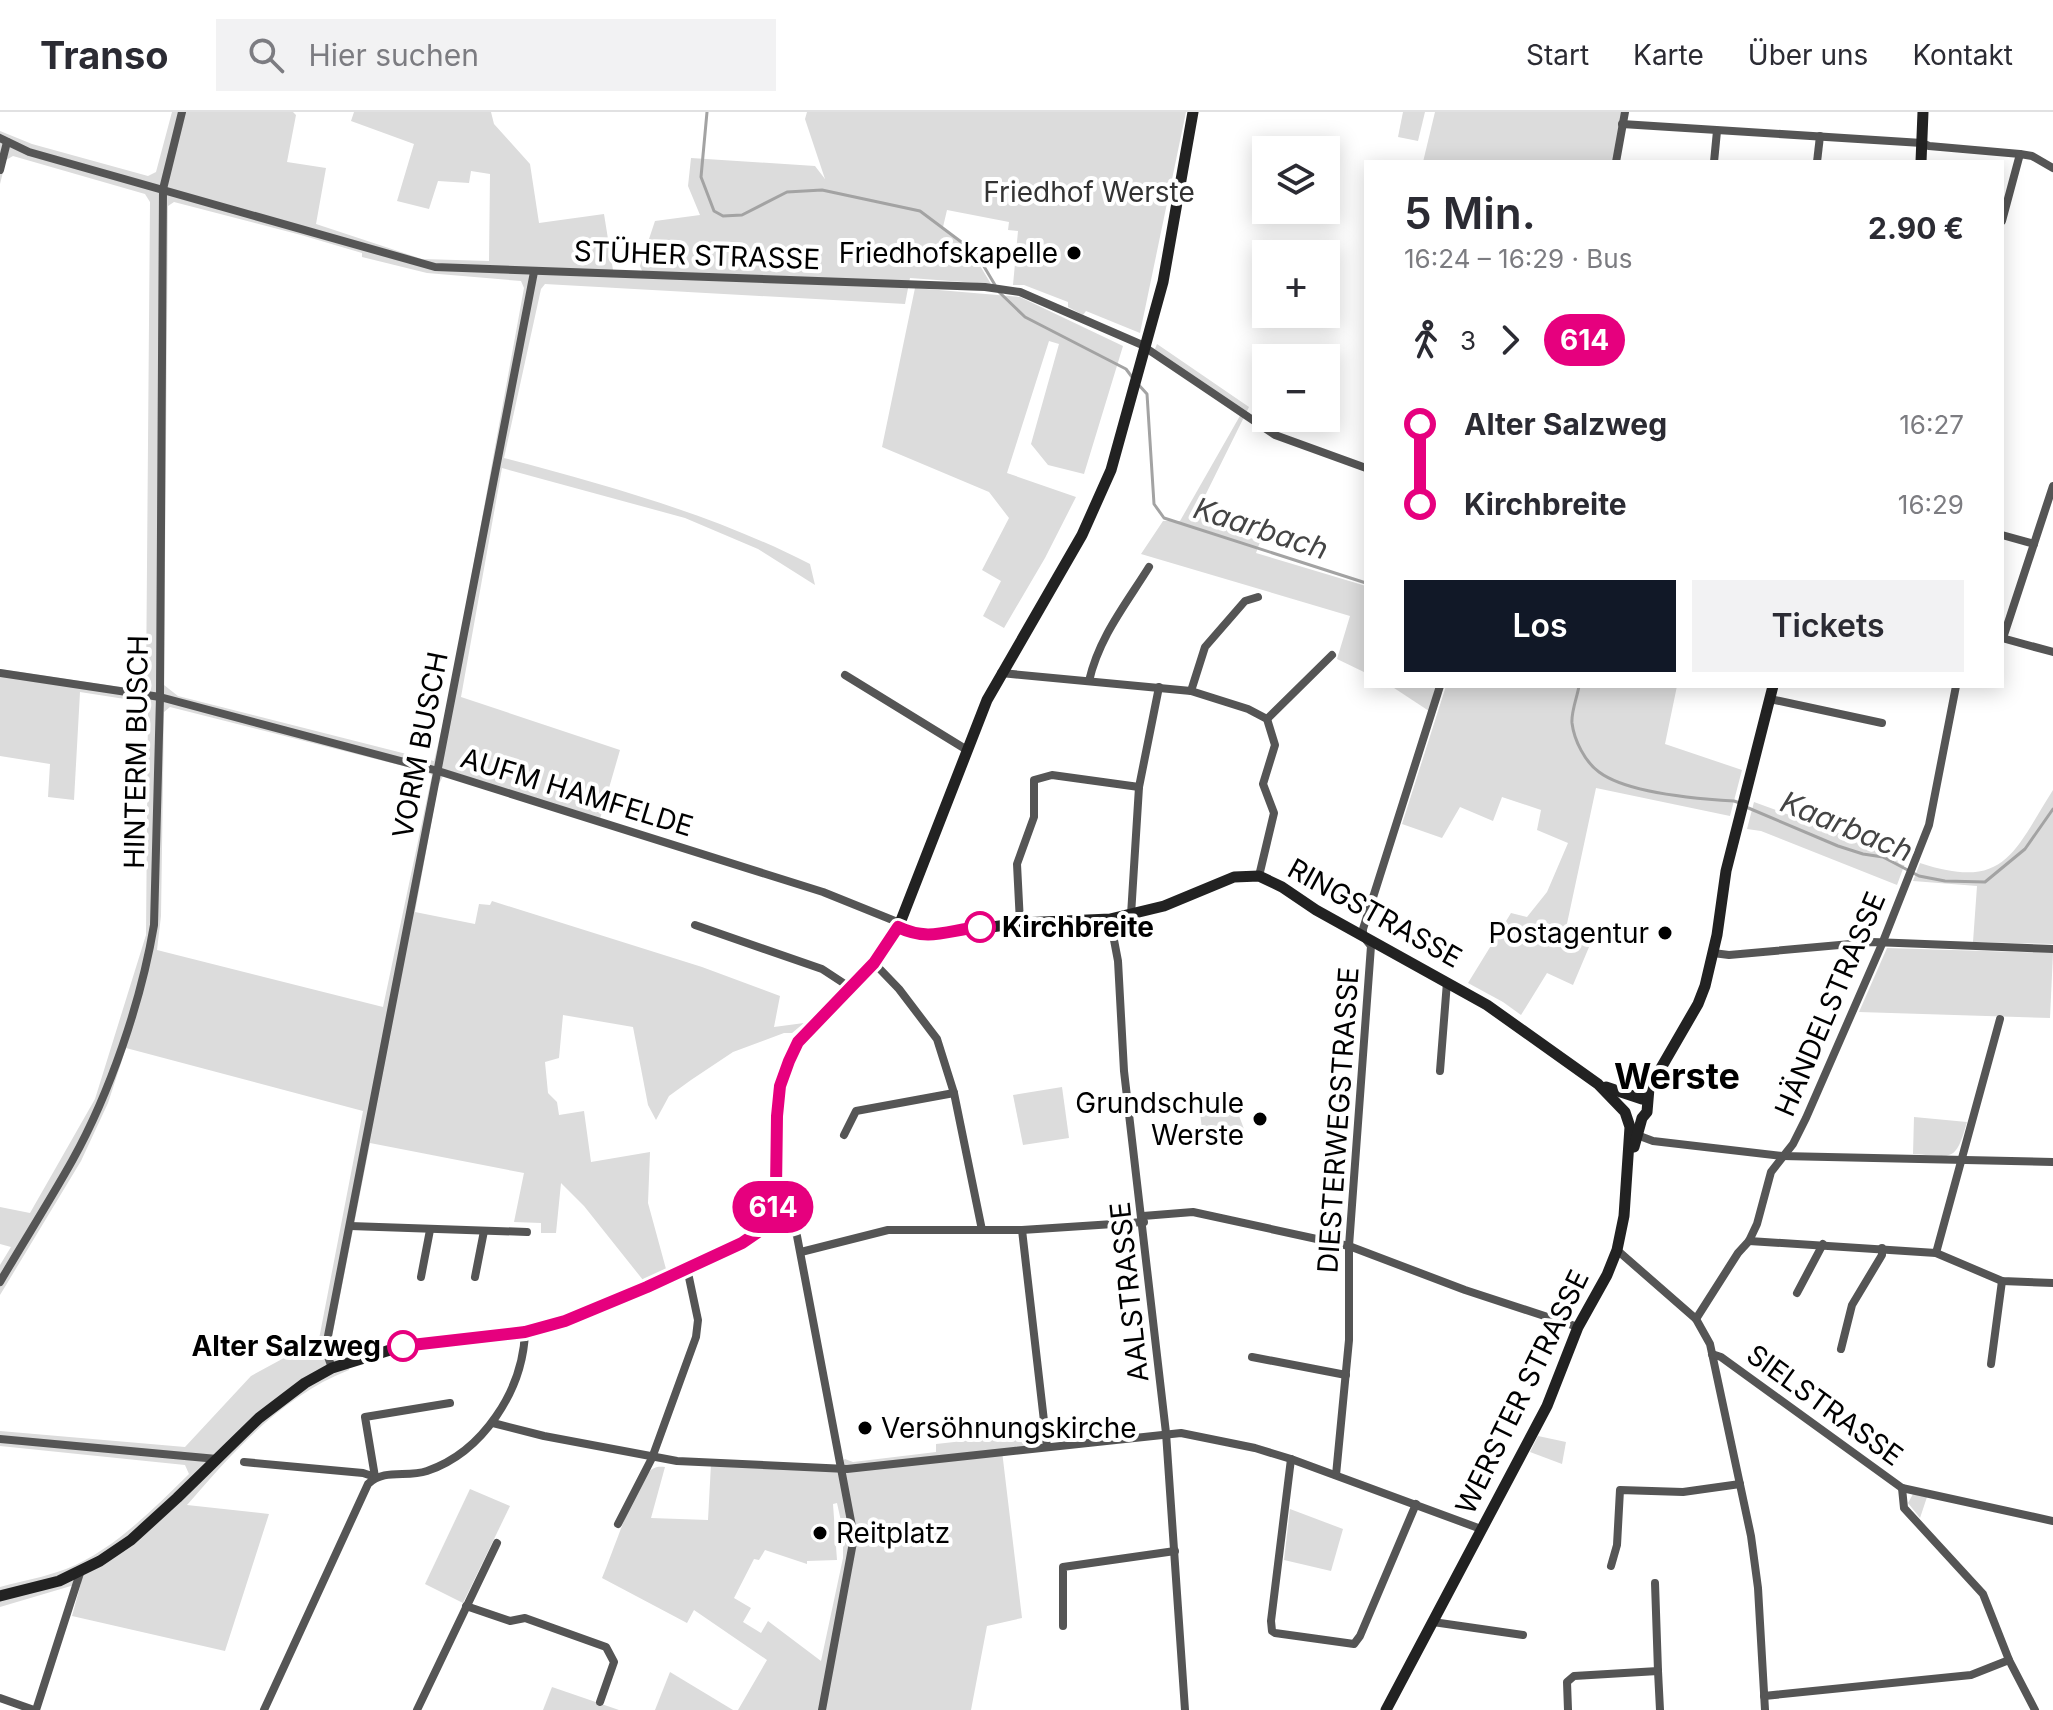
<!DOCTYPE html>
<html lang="de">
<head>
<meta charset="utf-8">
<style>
	body { margin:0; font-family:Inter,sans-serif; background:#f2f2f3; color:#2b2b33; height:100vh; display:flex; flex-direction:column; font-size:30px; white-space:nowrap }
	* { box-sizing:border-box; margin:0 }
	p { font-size:26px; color:#7c7c81 }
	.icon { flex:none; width:44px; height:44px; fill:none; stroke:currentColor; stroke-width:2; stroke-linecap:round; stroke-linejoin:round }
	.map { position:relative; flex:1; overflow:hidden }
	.side { position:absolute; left:1364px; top:48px; width:640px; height:528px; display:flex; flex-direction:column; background:#fff; border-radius:0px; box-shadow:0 4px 20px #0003 }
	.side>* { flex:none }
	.badge { padding:0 16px; border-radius:26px; font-size:28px; line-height:52px }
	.buttons { position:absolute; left:1252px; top:24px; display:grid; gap:16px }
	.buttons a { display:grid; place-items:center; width:88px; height:88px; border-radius:0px; background:#fff; box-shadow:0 4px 20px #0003; font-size:40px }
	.map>.badge { position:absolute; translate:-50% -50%; box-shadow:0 0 0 4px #fff }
	.legs { display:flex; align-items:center; gap:12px; height:88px; padding:0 40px; font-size:26px }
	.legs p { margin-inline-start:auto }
	.overview { display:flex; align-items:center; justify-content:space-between; height:136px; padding:0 40px }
	h1 { font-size:44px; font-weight:600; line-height:60px }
	.action { display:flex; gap:16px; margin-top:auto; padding:16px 40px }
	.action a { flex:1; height:92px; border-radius:0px; background:#111827; color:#fff; font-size:32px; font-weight:600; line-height:92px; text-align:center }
	.action a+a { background:#f2f2f3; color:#2b2b33 }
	ul { padding:0 40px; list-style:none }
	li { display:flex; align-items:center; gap:28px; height:80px; font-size:30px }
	li i { display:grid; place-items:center; width:12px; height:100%; margin:0 10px; background:currentColor }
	li i::after { content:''; width:20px; height:20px; margin:-10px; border:6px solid; border-radius:50%; background:#fff }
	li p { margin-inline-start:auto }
	li:first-child i { background:linear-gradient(#0000 50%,currentColor 0) }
	li:last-child i { background:linear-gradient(currentColor 50%,#0000 0) }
	header { display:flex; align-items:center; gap:48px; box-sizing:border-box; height:112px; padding:0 40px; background:#fff; border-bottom:2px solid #e1e1e2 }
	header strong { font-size:38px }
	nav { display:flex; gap:44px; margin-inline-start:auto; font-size:28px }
	.search { width:560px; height:72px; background:#f2f2f3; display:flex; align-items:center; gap:20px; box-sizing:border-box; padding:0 28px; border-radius:0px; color:#7c7c81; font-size:30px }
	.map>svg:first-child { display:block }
	.green { fill:#dcdcdc; fill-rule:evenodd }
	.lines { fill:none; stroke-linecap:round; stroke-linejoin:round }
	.stream { stroke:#a3a3a3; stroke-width:3 }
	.street { stroke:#555; stroke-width:8 }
	.secondary { stroke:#222; stroke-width:11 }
	.line-1-casing { stroke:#fff; stroke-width:18 }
	.line-1 { stroke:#e6007e; stroke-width:12 }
	.poi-dot { fill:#000; stroke:#fff; stroke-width:3 }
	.stop-1-dot { fill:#fff; stroke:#e6007e; stroke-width:4 }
	.labels { text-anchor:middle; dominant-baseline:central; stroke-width:8; stroke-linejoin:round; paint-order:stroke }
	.park-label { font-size:28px; fill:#333; stroke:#fff }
	.poi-label { font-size:28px; fill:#000; stroke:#fff; text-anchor:end }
	.street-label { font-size:28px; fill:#000; stroke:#fff }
	.stop-label { font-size:28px; font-weight:bold; fill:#000; stroke:#fff; text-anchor:start }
	.water-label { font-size:30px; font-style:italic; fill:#444; stroke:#fff }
	.district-label { font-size:36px; font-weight:bold; fill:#000; stroke:#fff }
</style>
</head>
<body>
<header>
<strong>Transo</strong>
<div class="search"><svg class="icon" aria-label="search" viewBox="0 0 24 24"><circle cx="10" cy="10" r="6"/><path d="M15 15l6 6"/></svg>Hier suchen</div>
<nav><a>Start</a><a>Karte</a><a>Über uns</a><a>Kontakt</a></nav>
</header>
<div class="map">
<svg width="2053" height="1598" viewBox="0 0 2053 1598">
	<rect width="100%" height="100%" fill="#fff"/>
	<g class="green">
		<path d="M172,0H293L296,3L287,50L326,56L316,112L422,147L489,149L490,62L471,59L469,71L438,69L429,97L397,89L414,32L351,9L354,0H491L494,12L530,52L539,111L604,102L613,158L642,159L640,154L655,109L700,103L688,74L691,46L815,54L825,67L805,7L807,0H1186L1140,221L1086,199L1083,203L1068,195V190L1024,173H1013L1018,119L1008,118L1009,110L947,98L943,115L973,142L991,172L910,166L905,192L545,172L541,177L504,346C609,374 712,402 810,452L815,473L758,437L685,406L502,356L461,585L620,638L600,707L446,658L438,674L415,800L475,812L479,792L490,793L492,789L702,855L780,884L774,915L804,911L792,921H784L733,940L691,968L669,984L656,1008L648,993L633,915L563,903L559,946L545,950L548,981L557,990L559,1003L584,999L591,1050L650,1040L648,1091L666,1157L643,1168L584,1094L561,1071L556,1121H541V1111L514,1110L524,1061L370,1031L331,1230L337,1243L346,1244L349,1258C282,1284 233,1340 187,1393L269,1402L225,1539L72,1504L81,1471L0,1495V1475C22,1469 45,1465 66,1457C114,1438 153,1397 189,1362L185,1353L0,1334V1319L185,1335L251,1264L319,1227L363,999L126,936L108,991L81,1049L0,1183V1153L11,1135L0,1132V1095L30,1101L95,987L146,823L148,595L144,590L80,580L74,688L48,685L50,652L0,644V557L140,578L146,574L150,90L145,82L13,44L6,48L0,72V19L32,32L148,64L156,60ZM174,90L301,123L362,141V145L427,161L521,169L524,176L449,587L434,649L178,584L164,573L168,94ZM170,595L427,660L432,663L383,895L157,838L161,804L164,600Z"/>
		<polygon points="1403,0 1425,0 1418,29 1398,25"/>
		<polygon points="1435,0 1622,0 1613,50 1423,50"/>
		<polygon points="915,176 1020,185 1123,234 1084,362 1048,353 1031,332 1059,232 1049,229 1007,361 1076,385 1045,446 1004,516 983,504 1001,469 982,458 1009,406 989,380 882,335"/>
		<polygon points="1157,232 1249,295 1196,402 1260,430 1256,441 1366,474 1366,561 1337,547 1350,504 1141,442 1163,409 1180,409 1241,302 1153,242"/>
		<polygon points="1391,574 1436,574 1429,599"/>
		<polygon points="1446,574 1677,574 1665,632 1742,658 1730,704 1596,676 1565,821 1592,828 1573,873 1547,861 1521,903 1503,890 1468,871 1511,801 1527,805 1547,780 1568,731 1537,718 1541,698 1502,685 1493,709 1460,695 1442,726 1402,712"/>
		<path d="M2053,678V832L1973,830L1977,774L1913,769L1920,751C2005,779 2013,741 2053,678Z"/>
		<polygon points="1754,690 1907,746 1897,773 1761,719 1747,717"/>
		<polygon points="1887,836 2053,841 2050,906 1859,900"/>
		<polygon points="1062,975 1069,1026 1023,1033 1013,983"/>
		<polygon points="1217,981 1232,985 1244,1017 1202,1017 1198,985"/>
		<path d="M1914,1005L1967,1010C1955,1052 1953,1044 1913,1042Z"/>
		<path d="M1035,1321L1045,1334L1002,1339L1022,1506L987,1514L971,1598H738L767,1548L694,1498L687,1511L602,1466C613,1440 632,1381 648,1361C653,1355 658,1354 665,1355L651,1406L708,1408L711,1352L831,1357L845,1347L853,1350L936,1340V1332ZM837,1391L843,1418V1446L821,1549L768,1509L761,1521L743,1510L751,1496L734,1486L754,1447L759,1448L765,1438L807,1452V1449L837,1448L833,1392Z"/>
		<polygon points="1538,1324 1566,1330 1562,1352 1530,1340"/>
		<polygon points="470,1377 510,1394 463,1491 425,1472"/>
		<polygon points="1913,1382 1927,1385 1920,1406 1908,1391"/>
		<polygon points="1290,1397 1343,1417 1331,1459 1284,1448"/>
		<polygon points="670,1560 733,1598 655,1598"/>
		<polygon points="552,1575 619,1598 543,1598"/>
	</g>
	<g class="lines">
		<g class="stream">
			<polyline points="707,0 701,65 714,99 723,104 742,103 787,80 822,78 920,99 976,141 995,173"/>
			<polyline points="999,180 1025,205 1126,257 1132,265"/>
			<polyline points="1137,271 1147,282 1154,392 1164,406 1366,471"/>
			<path d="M1579,574C1577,586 1571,600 1572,611C1574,628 1585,650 1599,660C1627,681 1699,687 1734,689L1740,691"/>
			<polyline points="1746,695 1838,734 1863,742 1883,745 1919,764 1945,769 1985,770 2025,737 2053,697"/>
		</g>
		<g class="street">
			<polyline points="1622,12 1922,31 1929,34 2020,42 2032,44 2053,56"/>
			<polyline points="0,26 29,40 435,155 985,175 1020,180 1140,232 1275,323 1366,356"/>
			<polyline points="1616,50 1625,0"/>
			<polyline points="1714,50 1717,19"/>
			<polyline points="1817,50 1820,24"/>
			<polyline points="0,58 7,30"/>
			<polyline points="2002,109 2020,42"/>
			<polyline points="2002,423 2034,432"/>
			<polyline points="2002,526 2053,540"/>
			<polyline points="2003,526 2053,374"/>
			<polyline points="0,561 160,585 438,659 823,780 900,811"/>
			<polyline points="1001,561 1191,579 1248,597 1267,607 1275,633 1263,672 1274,701 1259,764"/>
			<polyline points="845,563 967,638"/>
			<path d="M1089,569C1099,525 1126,492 1149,455"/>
			<polyline points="1191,579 1205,535 1245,489 1258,485"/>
			<polyline points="1770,587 1882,611"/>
			<polyline points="1267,607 1332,543"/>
			<polyline points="1131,803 1139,675 1159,575"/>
			<polyline points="1110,807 1118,849 1124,959 1166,1321 1185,1598"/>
			<polyline points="1020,811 1017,752 1034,705 1034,668 1052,663 1139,675"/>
			<polyline points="695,813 822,857 851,876"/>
			<polyline points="1713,841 1729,843 1873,830 2053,837"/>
			<polyline points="874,851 899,877 937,927 954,981 982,1118"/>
			<polyline points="1440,959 1447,870"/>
			<polyline points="844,1023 856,999 954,981"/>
			<polyline points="1637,1023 1653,1029 1782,1044 2053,1050"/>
			<polyline points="773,1096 792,1112 797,1124 854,1425 822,1598"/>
			<polyline points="1143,1104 1193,1100 1349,1134 1465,1178 1578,1215"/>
			<polyline points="350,1114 527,1120"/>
			<polyline points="1022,1118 1047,1335"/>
			<polyline points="1749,1129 1936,1141 2002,1169 2053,1171"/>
			<polyline points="1617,1138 1696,1207 1710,1232 1751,1424 1758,1476 1765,1598"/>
			<polyline points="801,1140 888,1118 1022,1118 1144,1110"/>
			<polyline points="1936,1141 2000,907"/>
			<polyline points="421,1165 430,1118"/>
			<polyline points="475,1165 484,1119"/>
			<path d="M0,1170C24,1129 49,1090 72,1049C110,981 141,890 154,813L160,585L163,77L182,0"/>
			<polyline points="1797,1181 1823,1132"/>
			<polyline points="1696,1207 1738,1141 1749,1129 1757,1112 1771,1060 1793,1032 1806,1006 1882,832 1929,713 1956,574"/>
			<polyline points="1841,1237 1852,1193 1882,1143 1882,1136"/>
			<polyline points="1712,1242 1721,1245 1902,1376 2053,1409"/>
			<polyline points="1252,1245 1346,1263"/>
			<polyline points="1991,1252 2002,1169"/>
			<polyline points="332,1256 327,1242 328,1224 534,160"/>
			<polyline points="493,1311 544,1324 677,1349 847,1357 1181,1321 1255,1336 1291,1347 1481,1417"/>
			<polyline points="0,1327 217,1347"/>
			<polyline points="1291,1347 1271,1509 1272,1519 1275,1521 1354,1532 1360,1524 1416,1392"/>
			<polyline points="244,1350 363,1361 375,1365 365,1305 450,1291"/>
			<polyline points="1336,1363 1349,1228 1349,1134 1371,834 1363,824 1363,817 1440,574"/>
			<polyline points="1902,1376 1904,1396 1983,1482 2009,1548 2035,1598"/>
			<polyline points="618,1412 652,1346 696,1225 698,1208 687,1156"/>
			<polyline points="1611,1454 1617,1433 1620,1378 1683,1380 1740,1372"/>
			<polyline points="1655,1471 1658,1559"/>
			<polyline points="466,1494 510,1509 525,1506 606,1535 614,1550 600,1590"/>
			<polyline points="1433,1510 1523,1523"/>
			<polyline points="1063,1514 1063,1455 1175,1439"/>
			<polyline points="1764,1584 1971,1563 2009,1548"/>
			<polyline points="0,1586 34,1598"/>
			<polyline points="36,1598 81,1458"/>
			<path d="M264,1598L368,1372C385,1356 406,1366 427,1359C483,1340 523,1278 525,1220"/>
			<polyline points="417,1598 497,1431"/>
			<polyline points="1568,1598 1567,1570 1574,1564 1658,1559 1660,1598"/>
		</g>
		<g class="secondary">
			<polyline points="1921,50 1923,0"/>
			<polyline points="898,815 913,823 929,824 1020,811 1110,807 1164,794 1234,765 1259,764 1282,775 1316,798 1487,893 1598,972 1625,1000 1630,1015 1624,1104 1617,1138 1607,1163 1578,1215 1547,1294 1386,1598"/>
			<polyline points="1606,975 1642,987"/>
			<polyline points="1639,985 1650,975 1698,892 1705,874 1717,823 1726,759 1773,574"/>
			<polyline points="1634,1035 1642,1006 1647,1000 1649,976"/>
			<polyline points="0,1484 59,1469 100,1449 131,1428 177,1386 259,1306 305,1271 332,1256 403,1234 525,1220 565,1209 647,1175 742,1131 766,1110 776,1077 777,1004 780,974 789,949 798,930 874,851 900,811 987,588 1082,423 1111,358 1163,170 1193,0"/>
		</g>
	</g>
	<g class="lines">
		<defs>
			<path id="line-1" d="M403,1234L525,1220L565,1209L647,1175L742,1131L758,1120L773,1096L776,1077L777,1004L780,974L789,949L798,930L874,851L898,815C929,830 948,818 980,815"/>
		</defs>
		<use href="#line-1" class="line-1-casing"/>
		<use href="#line-1" class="line-1"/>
	</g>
	<g class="poi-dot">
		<circle cx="1074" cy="141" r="8"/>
		<circle cx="1665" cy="821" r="8"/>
		<circle cx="1260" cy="1007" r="8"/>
		<circle cx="865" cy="1316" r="8"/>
		<circle cx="820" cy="1421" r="8"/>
	</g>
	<g class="stop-1-dot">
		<circle cx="980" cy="815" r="14"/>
		<circle cx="403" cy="1234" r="14"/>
	</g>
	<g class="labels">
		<g class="park-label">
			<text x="1089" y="80">Friedhof Werste</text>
		</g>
		<g class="poi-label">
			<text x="1058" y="141">Friedhofskapelle</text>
			<text x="1649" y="821">Postagentur</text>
			<text x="1244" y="991">Grundschule<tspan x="1244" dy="32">Werste</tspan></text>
			<text x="881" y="1316" text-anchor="start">Versöhnungskirche</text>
			<text x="836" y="1421" text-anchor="start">Reitplatz</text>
		</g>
		<g class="street-label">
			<text transform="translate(697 143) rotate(2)">STÜHER STRASSE</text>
			<text transform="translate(420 633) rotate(-79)">VORM BUSCH</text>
			<text transform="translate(136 640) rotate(-89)">HINTERM BUSCH</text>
			<text transform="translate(577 680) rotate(17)">AUFM HAMFELDE</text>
			<text transform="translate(1375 801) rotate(29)">RINGSTRASSE</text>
			<text transform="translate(1830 892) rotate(-67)">HÄNDELSTRASSE</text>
			<text transform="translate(1338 1008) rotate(-86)">DIESTERWEGSTRASSE</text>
			<text transform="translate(1129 1180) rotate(-96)">AALSTRASSE</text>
			<text transform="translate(1522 1280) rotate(-64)">WERSTER STRASSE</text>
			<text transform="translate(1825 1293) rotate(36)">SIELSTRASSE</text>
		</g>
		<g class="stop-label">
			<text x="1002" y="815">Kirchbreite</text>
			<text x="381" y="1234" text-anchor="end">Alter Salzweg</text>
		</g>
		<g class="water-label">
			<text transform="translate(1261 416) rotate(18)">Kaarbach</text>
			<text transform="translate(1847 714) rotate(22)">Kaarbach</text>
		</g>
		<g class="district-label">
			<text x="1677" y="964">Werste</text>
		</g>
	</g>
</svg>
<div class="buttons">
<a><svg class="icon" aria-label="layers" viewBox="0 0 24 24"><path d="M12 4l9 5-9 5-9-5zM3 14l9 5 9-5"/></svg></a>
<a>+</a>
<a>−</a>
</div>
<b class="badge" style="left:773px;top:1095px;background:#e6007e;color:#fff">614</b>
<section class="side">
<div class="overview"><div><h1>5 Min.</h1><p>16:24 – 16:29 · Bus</p></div><b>2.90 €</b></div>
<div class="legs"><svg class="icon" aria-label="walk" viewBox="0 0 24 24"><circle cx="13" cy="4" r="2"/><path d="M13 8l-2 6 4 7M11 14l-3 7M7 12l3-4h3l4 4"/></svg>3<svg class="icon" aria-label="forward" viewBox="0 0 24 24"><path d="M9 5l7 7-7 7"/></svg><b class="badge" style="background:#e6007e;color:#fff">614</b></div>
<ul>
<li><i style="color:#e6007e"></i><b>Alter Salzweg</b><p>16:27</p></li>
<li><i style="color:#e6007e"></i><b>Kirchbreite</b><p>16:29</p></li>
</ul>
<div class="action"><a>Los</a><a>Tickets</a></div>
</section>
</div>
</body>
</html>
